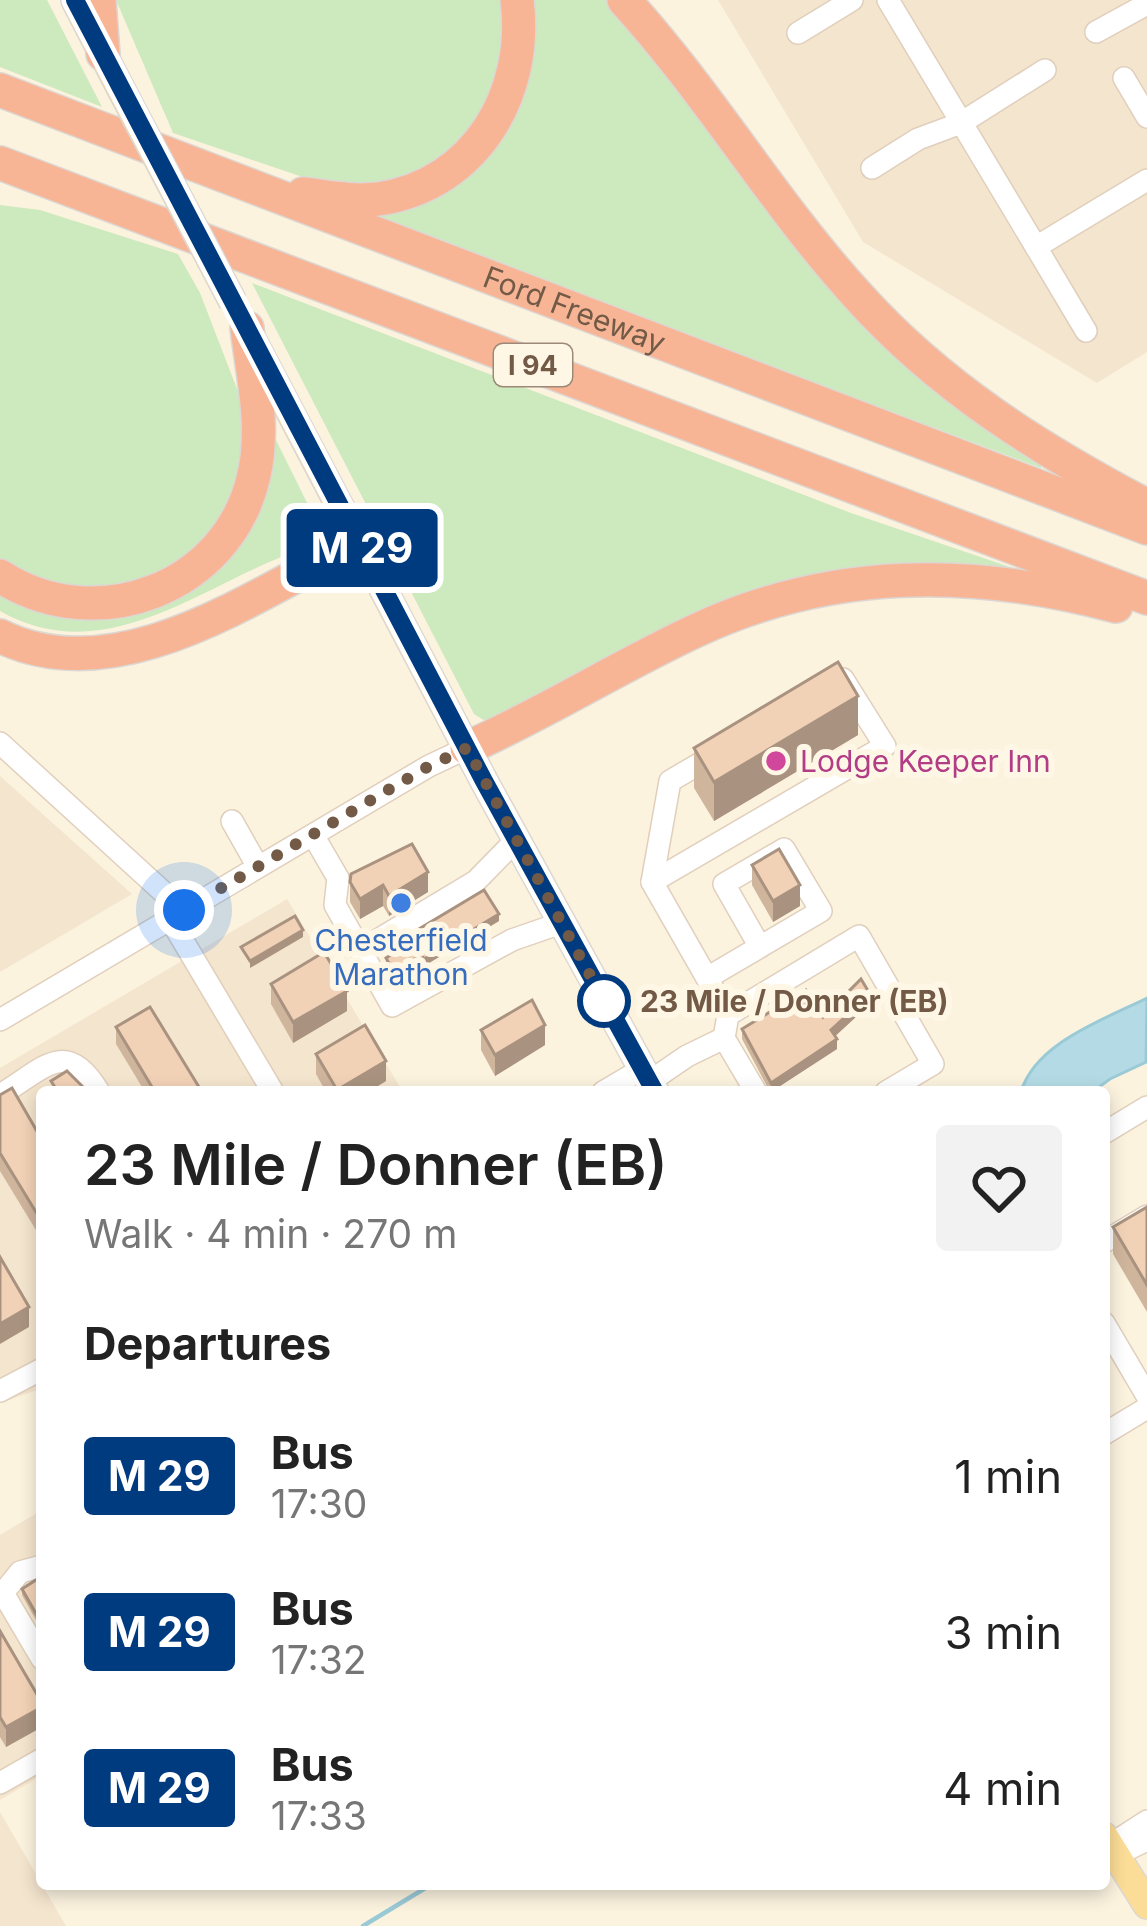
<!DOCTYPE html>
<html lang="en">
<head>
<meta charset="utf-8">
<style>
	body { margin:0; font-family:Inter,sans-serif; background:#f2f2f2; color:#222; height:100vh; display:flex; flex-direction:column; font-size:45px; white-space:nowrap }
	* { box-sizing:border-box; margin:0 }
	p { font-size:39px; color:#767676 }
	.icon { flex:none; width:66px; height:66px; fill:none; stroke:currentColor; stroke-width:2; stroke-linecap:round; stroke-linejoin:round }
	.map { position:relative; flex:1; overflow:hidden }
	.drawer { position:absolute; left:36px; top:1086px; width:1074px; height:804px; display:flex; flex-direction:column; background:#fff; border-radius:12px; box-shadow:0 6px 18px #0003 }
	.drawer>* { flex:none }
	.badge { padding:0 24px; border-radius:9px; font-size:42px; line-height:78px }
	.you { position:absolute; width:60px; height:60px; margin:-30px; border:9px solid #fff; border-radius:50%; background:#1a73e8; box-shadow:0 0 0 18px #1a73e833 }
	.map>.badge { position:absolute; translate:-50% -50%; box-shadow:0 0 0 6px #fff }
	h2 { padding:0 48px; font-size:45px; line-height:108px }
	.round { display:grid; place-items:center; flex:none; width:126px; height:126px; border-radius:12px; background:#f2f2f2 }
	.overview { display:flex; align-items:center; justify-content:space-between; height:204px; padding:0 48px }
	h1 { font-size:57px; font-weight:600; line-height:90px }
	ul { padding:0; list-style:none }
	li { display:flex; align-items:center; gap:36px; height:156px; padding:0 48px }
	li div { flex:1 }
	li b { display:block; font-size:45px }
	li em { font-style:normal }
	li .badge { min-width:132px; font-weight:700; text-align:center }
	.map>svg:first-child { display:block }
	.residential { fill:#f4e5ce }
	.green { fill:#cde9be }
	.water { fill:#b4dbe5; stroke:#9bcad7; stroke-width:3 }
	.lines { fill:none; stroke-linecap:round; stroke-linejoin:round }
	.stream { stroke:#9bcad7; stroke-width:4.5 }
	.minor-casing { stroke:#e0cfbc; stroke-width:24 }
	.major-casing { stroke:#ddd7d3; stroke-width:30 }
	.highway-casing { stroke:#ddd7d3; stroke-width:36 }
	.minor { stroke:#fff; stroke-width:21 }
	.major { stroke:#fcdd97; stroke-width:27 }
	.highway { stroke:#f7b595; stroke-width:33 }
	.major-bridge-casing { stroke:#ddd7d3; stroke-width:30; stroke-linecap:butt }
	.major-bridge { stroke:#fcdd97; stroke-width:27 }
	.wall { fill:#d0b59d }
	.shaded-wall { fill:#a99380 }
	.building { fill:#f2d2b7; stroke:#a99380; stroke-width:3 }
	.line-casing { stroke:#fff; stroke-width:27 }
	.line { stroke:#003b80; stroke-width:18 }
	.walk { stroke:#725a47; stroke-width:12; stroke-dasharray:0 21.6 }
	.hotel-dot { fill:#d1479c; stroke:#fff7e6; stroke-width:4.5 }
	.shop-dot { fill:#3f7fe0; stroke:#fff7e6; stroke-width:4.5 }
	.stop-dot { fill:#fff; stroke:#003b80; stroke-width:6 }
	.labels { text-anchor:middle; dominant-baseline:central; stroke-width:12; stroke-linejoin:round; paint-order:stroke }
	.shield { fill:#fff7e6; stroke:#9c8977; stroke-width:3 }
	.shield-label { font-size:27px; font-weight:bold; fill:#725a47 }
	.street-label { font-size:30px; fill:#725a47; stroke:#fff7e6 }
	.hotel-label { font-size:30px; fill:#b23c85; stroke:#fff7e6; text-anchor:start }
	.shop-label { font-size:30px; fill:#366cbe; stroke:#fff7e6 }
	.stop-label { font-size:30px; font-weight:bold; fill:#725a47; stroke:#fff7e6; text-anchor:start }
</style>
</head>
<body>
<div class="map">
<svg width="1147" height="1926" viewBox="0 0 1147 1926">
	<rect width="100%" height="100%" fill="#fcf3df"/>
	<g class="residential">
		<polygon points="718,0 1147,0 1147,352 1097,383 863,242"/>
		<polygon points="0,776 132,894 0,972"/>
		<polygon points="287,899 403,1092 42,1092 42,1392 40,1389 0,1403 0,1068"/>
		<polygon points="42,1510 42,1775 0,1800 0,1535"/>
		<polygon points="0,1812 66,1926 0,1926"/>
	</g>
	<g class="green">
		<polygon points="0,0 47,0 102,107 0,67"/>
		<polygon points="116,0 505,0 507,9 494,99 455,150 394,183 329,186 173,133"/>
		<polygon points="529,0 611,0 810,254 1042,462 1041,468 368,214 453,183"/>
		<polygon points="0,205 40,210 178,254 200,293 244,407 242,473 217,530 157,580 73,592 0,562"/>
		<polygon points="252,283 851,513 1022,571 896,568 490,724 474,714"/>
		<path d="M274,436L322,533L320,538L316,541L312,535L309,536L312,543L299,550C201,585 106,671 0,611V585L166,595Z"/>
	</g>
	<path class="water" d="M1147,998L1146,1062L1110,1079L1092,1092H1021C1035,1043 1105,1019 1147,998Z"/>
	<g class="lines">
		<polyline class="stream" points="363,1926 432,1884"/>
		<defs>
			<g id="minor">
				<polyline points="888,0 1036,247 1147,180"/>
				<polyline points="1096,32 1147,4"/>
				<polyline points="798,33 852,0"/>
				<polyline points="1124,78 1147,117"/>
				<polyline points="872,168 918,139 961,123 1045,70"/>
				<polyline points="1036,247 1086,331"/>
				<polyline points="0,743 184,911"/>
				<polyline points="718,753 670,781 652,882 728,1015"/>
				<polyline points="232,821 258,867"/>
				<polyline points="313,835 338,878 335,905 392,1006 512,940 561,923"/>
				<polyline points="652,882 885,746 843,679"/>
				<polyline points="170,919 273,1092"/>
				<polyline points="361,950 476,881 516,840"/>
				<polyline points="707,978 821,911 784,849 724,884 760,947"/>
				<polyline points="0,1020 429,766 467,748"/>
				<polyline points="724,1038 756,1092"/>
				<polyline points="649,1082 687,1056 724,1038 728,1015 859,936 933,1064 886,1092"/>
				<polyline points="603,1092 642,1069"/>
				<path d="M0,1095C44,1069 66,1036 99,1092"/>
				<polyline points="1104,1133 1147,1107"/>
				<polyline points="1104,1242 1147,1216"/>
				<polyline points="1104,1323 1147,1396"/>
				<polyline points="0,1391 42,1369"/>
				<polyline points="1104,1434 1147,1408"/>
				<polyline points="42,1566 20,1572 3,1593 42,1659"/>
				<polyline points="0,1783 42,1759"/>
				<polyline points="1110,1845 1147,1821"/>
				<polyline points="1116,1855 1147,1840"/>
			</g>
			<g id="major">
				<polyline points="75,0 120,87"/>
				<polyline points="254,343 484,781 655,1092"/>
				<polyline points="1104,1836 1147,1905"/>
			</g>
			<g id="highway">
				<polyline points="99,0 103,54"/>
				<path d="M624,0C709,93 773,203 858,296C940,387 1039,449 1147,506"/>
				<path id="s1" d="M0,90L1147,528"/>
				<polyline points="0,163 1147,598"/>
				<path d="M303,194C328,197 353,202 378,199C476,185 529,93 517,0"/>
				<path d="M0,576C96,638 229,589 254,475C265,427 253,376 247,328"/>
				<path d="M0,636C119,694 255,594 359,542"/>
				<path d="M467,748C545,713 618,667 695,631C831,567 973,568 1116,606"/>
			</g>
		</defs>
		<use href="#minor" class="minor-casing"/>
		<use href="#major" class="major-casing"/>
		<use href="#highway" class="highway-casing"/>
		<use href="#minor" class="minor"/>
		<use href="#major" class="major"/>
		<use href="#highway" class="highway"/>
		<defs>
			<polyline id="major-bridge" points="120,87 233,302"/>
		</defs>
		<use href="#major-bridge" class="major-bridge-casing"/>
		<use href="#major-bridge" class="major-bridge"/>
	</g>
	<g class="wall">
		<polygon points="858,735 714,821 694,788 694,748"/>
		<polygon points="752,865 800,906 773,922 752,885"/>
		<polygon points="350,882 428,892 389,916 383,906 360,919 350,902"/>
		<polygon points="499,921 424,966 421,962 394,979 386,964 386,958 410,943 409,935"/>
		<polygon points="271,984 347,1011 293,1043 271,1004"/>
		<polygon points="870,1004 835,1036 837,1049 770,1092 742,1039 742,1029 823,1017"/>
		<polygon points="116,1027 202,1092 145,1092 116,1044"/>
		<polygon points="481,1030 545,1045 495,1076 481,1050"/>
		<polygon points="316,1054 386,1081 368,1092 326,1092 316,1074"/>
		<polygon points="0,1095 42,1140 42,1240 0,1171"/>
		<polygon points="1147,1207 1147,1312 1113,1254 1113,1227"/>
		<polygon points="42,1576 42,1631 22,1595 22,1589"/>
		<polygon points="0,1631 42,1703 42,1727 6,1747 0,1737"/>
	</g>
	<g class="shaded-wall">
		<polygon points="858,696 858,735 714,821 714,782"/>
		<polygon points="428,872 428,892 389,916 389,896"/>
		<polygon points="383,885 383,906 360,919 360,899"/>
		<polygon points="800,885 800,906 773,922 773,901"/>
		<polygon points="499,914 499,921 424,966 424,959"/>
		<polygon points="303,930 303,937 250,968 250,961"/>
		<polygon points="421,955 421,962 394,979 394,972"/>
		<polygon points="347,991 347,1011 293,1043 293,1022"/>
		<polygon points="870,994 870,1004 831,1040 831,1030"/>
		<polygon points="545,1025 545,1045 495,1076 495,1055"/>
		<polygon points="837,1039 837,1049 771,1092 771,1083"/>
		<polygon points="386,1061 386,1081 368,1092 337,1092"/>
		<polygon points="29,1307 29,1327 0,1344 0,1324"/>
		<polygon points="42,1707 42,1727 6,1747 6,1727"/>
	</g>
	<g class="building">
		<polygon points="838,662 858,696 714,782 694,748"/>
		<polygon points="412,844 428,872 389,896 383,885 360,899 350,882 351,874"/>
		<polygon points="779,849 800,885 773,901 752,865"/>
		<polygon points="484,890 499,914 424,959 421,955 394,972 386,958 413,941 409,935"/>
		<polygon points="295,916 303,930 250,961 241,947"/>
		<polygon points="324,952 347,991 293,1022 271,984"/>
		<polygon points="861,979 870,994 831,1030 837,1039 771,1083 742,1029 806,990 823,1017"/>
		<polygon points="532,1000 545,1025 495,1055 481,1030"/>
		<polygon points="150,1007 202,1092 155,1092 116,1027"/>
		<polygon points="365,1025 386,1061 337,1090 316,1054"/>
		<polygon points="67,1071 88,1092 58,1092 51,1081"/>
		<polygon points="12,1088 42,1140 42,1222 0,1153 0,1095"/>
		<polygon points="1147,1207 1147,1285 1113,1227"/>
		<polygon points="0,1257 29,1307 0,1324"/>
		<polygon points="42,1576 42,1624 22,1589"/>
		<polygon points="0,1631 42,1703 42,1707 6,1727 0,1717"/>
	</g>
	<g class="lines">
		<defs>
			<polyline id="line" points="75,0 484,781 655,1092"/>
		</defs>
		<use href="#line" class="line-casing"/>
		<use href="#line" class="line"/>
		<polyline class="walk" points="184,910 429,766 467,748 604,1001"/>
	</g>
	<circle class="hotel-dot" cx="776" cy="761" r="12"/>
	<circle class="shop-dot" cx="401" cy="903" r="12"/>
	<circle class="stop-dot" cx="604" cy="1001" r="24"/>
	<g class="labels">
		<rect class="shield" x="494" y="344" width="78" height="42" rx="9"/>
		<g class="shield-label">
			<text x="533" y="365">I 94</text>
		</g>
		<g class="street-label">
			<text stroke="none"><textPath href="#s1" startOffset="615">Ford Freeway</textPath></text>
		</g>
		<g class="hotel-label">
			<text x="800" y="761">Lodge Keeper Inn</text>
		</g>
		<g class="shop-label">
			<text x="401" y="940">Chesterfield<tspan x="401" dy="34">Marathon</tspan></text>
		</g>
		<g class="stop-label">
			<text x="640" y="1001">23 Mile / Donner (EB)</text>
		</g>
	</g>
</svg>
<div class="you" style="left:184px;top:910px"></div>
<b class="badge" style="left:362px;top:548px;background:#003b80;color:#fff">M 29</b>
<section class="drawer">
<div class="overview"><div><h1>23 Mile / Donner (EB)</h1><p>Walk · 4 min · 270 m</p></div><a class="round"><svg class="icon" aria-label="heart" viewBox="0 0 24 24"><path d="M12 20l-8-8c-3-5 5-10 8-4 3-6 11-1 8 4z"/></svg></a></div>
<h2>Departures</h2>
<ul>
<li><span class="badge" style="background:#003b80;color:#fff">M 29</span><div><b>Bus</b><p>17:30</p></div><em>1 min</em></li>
<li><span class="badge" style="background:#003b80;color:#fff">M 29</span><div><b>Bus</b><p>17:32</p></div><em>3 min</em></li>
<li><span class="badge" style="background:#003b80;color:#fff">M 29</span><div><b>Bus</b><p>17:33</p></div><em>4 min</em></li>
</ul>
</section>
</div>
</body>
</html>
